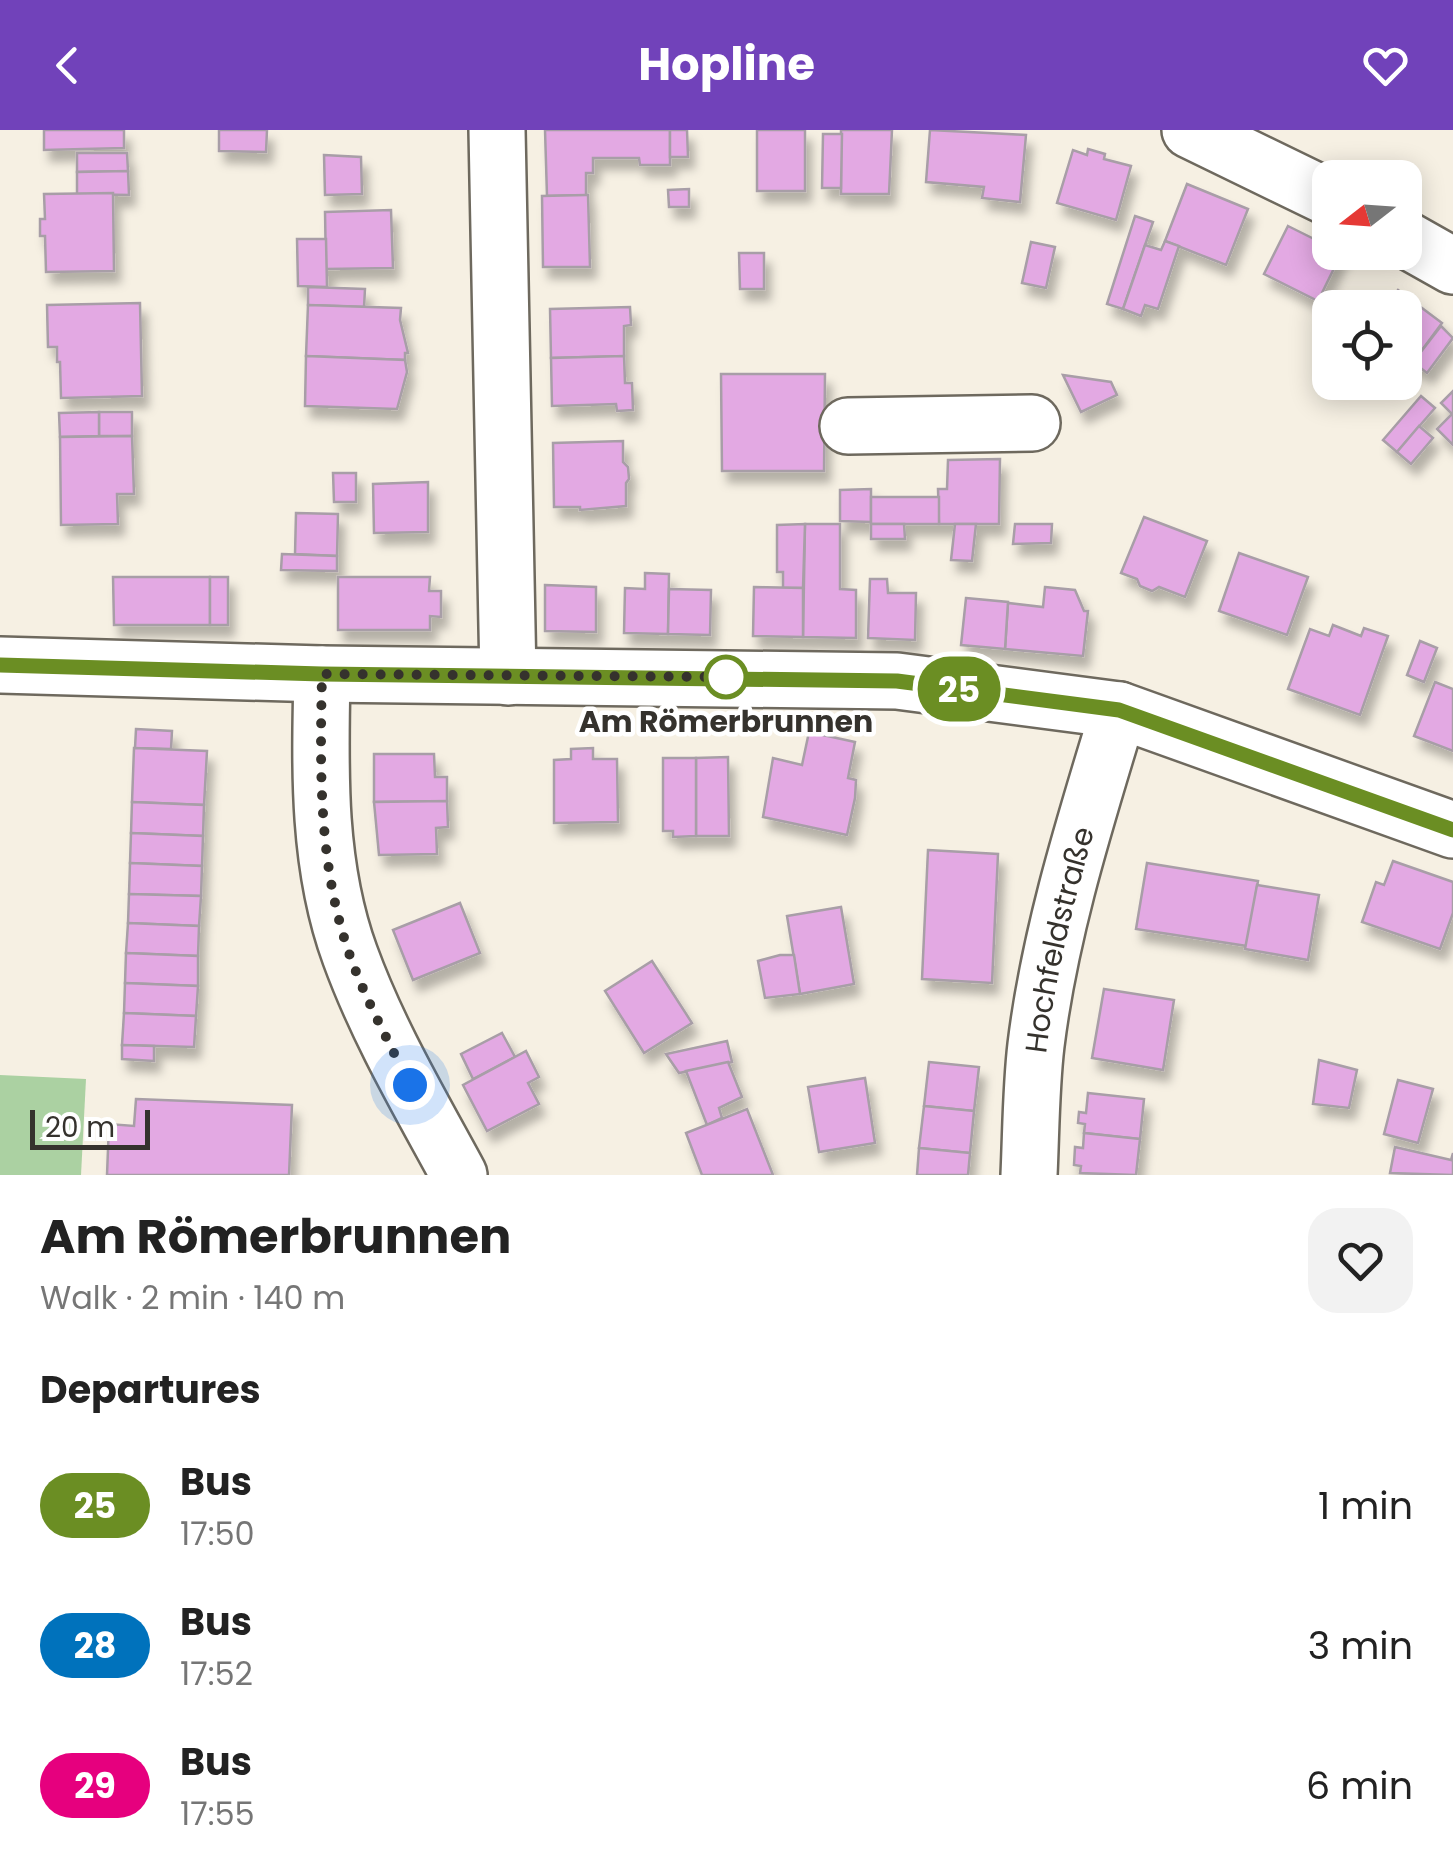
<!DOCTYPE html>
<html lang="en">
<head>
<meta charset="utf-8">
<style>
	body { margin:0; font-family:Poppins,sans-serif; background:#f2f2f2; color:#222; height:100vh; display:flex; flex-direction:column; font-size:38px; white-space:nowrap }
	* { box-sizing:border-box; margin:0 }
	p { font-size:32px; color:#767676 }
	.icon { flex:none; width:55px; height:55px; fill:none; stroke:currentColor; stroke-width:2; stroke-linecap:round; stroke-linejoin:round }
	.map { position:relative; height:1045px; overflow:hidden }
	.panel { display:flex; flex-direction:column; background:#fff; flex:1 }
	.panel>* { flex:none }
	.badge { padding:0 20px; border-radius:32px; font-size:35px; line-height:65px }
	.needle { width:65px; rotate:253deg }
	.fabs { position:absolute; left:1312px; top:30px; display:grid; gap:20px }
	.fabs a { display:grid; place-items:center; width:110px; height:110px; border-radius:20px; background:#fff; box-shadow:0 5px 25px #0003; font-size:50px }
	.scale { position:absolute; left:30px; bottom:25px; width:120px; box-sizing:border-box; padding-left:10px; border:5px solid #35322d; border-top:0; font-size:28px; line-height:35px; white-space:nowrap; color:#35322d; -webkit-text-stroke:8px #fff; paint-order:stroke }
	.you { position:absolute; width:50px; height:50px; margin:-25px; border:8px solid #fff; border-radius:50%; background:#1a73e8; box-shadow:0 0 0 15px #1a73e833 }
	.map>.badge { position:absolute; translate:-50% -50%; box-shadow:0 0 0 5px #fff }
	h2 { padding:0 40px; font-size:38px; line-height:90px }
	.round { display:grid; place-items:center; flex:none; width:105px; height:105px; border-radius:30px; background:#f2f2f2 }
	.summary { display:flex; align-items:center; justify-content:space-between; height:170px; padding:0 40px }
	h1 { font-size:48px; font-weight:700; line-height:75px }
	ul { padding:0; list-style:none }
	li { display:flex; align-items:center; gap:30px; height:140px; padding:0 40px }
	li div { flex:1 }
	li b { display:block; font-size:38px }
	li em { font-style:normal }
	li .badge { min-width:110px; font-weight:700; text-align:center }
	header { display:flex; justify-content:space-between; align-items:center; height:130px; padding:0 40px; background:#7142ba; color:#fff; font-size:45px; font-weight:700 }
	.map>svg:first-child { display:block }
	.green { fill:#abd1a2 }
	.building { fill:#e3a9e3; stroke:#a89ea7; stroke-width:2.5; filter:url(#shadow) }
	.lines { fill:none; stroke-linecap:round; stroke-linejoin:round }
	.minor-casing { stroke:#6e695e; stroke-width:60 }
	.minor { stroke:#fff; stroke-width:55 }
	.line-casing { stroke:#fff; stroke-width:22 }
	.line { stroke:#6b8e23; stroke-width:15 }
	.walk { stroke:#35322d; stroke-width:10; stroke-dasharray:0 18 }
	.stop-dot { fill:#fff; stroke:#6b8e23; stroke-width:5 }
	.labels { text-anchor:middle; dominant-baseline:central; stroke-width:9; stroke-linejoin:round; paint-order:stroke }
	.stop-label { font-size:30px; font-weight:bold; fill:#35322d; stroke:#fff }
	.street-label { font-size:30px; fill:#35322d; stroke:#fff }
</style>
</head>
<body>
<header><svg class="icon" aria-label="back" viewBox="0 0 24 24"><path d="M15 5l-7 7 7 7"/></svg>Hopline<svg class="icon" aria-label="heart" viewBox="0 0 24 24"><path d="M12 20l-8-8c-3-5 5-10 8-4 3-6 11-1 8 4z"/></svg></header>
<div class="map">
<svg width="1453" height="1045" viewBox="0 0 1453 1045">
	<defs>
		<filter id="shadow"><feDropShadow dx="6" dy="11" stdDeviation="5" flood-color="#0004"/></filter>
	</defs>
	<rect width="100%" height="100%" fill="#f6f0e3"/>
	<polygon class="green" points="0,945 86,949 81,1045 0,1045"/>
	<g class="building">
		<polygon points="44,0 124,0 124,18 44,20"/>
		<polygon points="219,0 267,0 266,22 219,21"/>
		<polygon points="545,0 670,0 670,35 640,35 639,28 593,28 593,43 586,43 586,65 547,66"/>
		<polygon points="670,0 687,0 688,27 670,27"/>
		<rect x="757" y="0" width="48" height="61"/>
		<polygon points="841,0 892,0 889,64 841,64"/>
		<polygon points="930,0 1026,5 1020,72 982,68 984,57 926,52"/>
		<polygon points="823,4 842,4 841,58 822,58"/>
		<polygon points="1088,19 1105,24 1104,29 1131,36 1116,90 1057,73 1073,20 1087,25"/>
		<polygon points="77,23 127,23 128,41 77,42"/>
		<polygon points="324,25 361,27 362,64 325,65"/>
		<polygon points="128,41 129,65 77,64 77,42"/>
		<polygon points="1187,54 1248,79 1226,135 1165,111"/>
		<polygon points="689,59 689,77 669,77 668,60"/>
		<polygon points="113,63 114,141 46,142 45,106 40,106 40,89 45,89 44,64"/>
		<polygon points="586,65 588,65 590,137 543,137 542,66"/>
		<polygon points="391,80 393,138 326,139 325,82"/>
		<polygon points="1135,86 1153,92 1123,179 1107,174"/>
		<polygon points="1288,96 1330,117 1330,122 1342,122 1318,171 1264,144"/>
		<polygon points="297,109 326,109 327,157 298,156"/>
		<polygon points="1165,111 1179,116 1158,179 1145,175 1141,186 1123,179 1145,115 1161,120"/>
		<polygon points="1031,112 1055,117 1046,158 1022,153"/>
		<polygon points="739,123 764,123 764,159 740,159"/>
		<polygon points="308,157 365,159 364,177 308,175"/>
		<polygon points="1398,160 1442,193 1408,239 1405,237 1405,178 1385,178"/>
		<polygon points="140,173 142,266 61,268 60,232 57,232 57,217 48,217 47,175"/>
		<polygon points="308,175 401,178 400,190 408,223 405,223 405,230 306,226"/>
		<polygon points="630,177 631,195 624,196 624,226 551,228 550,179"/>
		<polygon points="1441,196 1453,208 1427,243 1413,232"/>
		<polygon points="306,226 405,230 407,242 397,279 305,276"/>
		<polygon points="624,226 625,253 632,253 633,280 617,281 616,274 552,276 551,228"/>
		<polygon points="721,244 825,244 824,341 722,341"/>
		<polygon points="1063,245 1111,252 1117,265 1081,282"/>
		<polygon points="1453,261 1453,315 1437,299 1452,284 1441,273"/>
		<polygon points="1421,266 1435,278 1397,322 1383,310"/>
		<rect x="99" y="282" width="33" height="24"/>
		<polygon points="99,282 99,306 60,307 59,283"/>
		<polygon points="1419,296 1433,308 1411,334 1397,322"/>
		<polygon points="132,306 134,364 117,364 118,394 61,395 60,307"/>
		<polygon points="623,311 623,332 628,337 629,349 626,353 626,376 580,380 580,377 554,377 553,313"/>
		<polygon points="1000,329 999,394 939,394 938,359 947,359 948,330"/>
		<polygon points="333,343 356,343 356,372 334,372"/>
		<polygon points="428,352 428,402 374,403 373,354"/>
		<polygon points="871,359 871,392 840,391 840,360"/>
		<rect x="871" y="367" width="68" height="27"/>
		<polygon points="296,383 338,384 337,426 295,424"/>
		<polygon points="1144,387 1207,411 1185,467 1159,457 1152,461 1140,456 1137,449 1121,443"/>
		<polygon points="805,394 840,394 840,459 856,460 856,508 803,507"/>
		<polygon points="805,394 803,458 783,458 783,442 777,442 777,395"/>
		<polygon points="871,394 904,394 905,409 871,409"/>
		<polygon points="955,394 976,394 972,431 951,430"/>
		<polygon points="1015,394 1052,394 1051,413 1013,414"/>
		<polygon points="1239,423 1308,447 1287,505 1219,481"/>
		<polygon points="282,424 337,426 337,441 281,440"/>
		<polygon points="645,443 669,444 668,504 624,503 625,458 645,459"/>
		<polygon points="113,447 210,447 210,495 114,495"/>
		<rect x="210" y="447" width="18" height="48"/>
		<polygon points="338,447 430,447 429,461 441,461 441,487 430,486 430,500 338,500"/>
		<polygon points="870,449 887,449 888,463 916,463 915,510 868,508"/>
		<polygon points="545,455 596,457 596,502 545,501"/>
		<polygon points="754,457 803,458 803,507 753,506"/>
		<polygon points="1045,457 1075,460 1084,481 1088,481 1083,526 1005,519 1008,473 1043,477"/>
		<polygon points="669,459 711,460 710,505 668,504"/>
		<polygon points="966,468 1008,472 1005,519 961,515"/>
		<polygon points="1333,495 1361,506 1364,498 1388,506 1360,585 1288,559 1310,499 1329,506"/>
		<polygon points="1420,511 1437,518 1424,552 1407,545"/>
		<polygon points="1435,552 1453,559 1453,621 1414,606"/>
		<polygon points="136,599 172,601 171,619 135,618"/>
		<polygon points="809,602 855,612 848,648 856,650 855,668 847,705 763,687 773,628 802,635"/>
		<polygon points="134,618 207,621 204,675 132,672"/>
		<polygon points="593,618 593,629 617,629 618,692 554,693 554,630 571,629 571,619"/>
		<polygon points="374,624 434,624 435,647 447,647 447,671 374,672"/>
		<polygon points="728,627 729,706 696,706 696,628"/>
		<polygon points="663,628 696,628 696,706 673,707 673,701 663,701"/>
		<polygon points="447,671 448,697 436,698 437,724 379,725 374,672"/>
		<polygon points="132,672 204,675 203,706 131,703"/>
		<polygon points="131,703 203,706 202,736 130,733"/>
		<polygon points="928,720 998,724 992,853 922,849"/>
		<polygon points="1393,731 1453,752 1453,783 1440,819 1362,792 1376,752 1384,755"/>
		<polygon points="130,733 202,736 201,766 129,764"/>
		<polygon points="1147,733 1258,751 1247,816 1136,799"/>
		<polygon points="1257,755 1319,765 1308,830 1245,819"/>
		<polygon points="129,764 201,766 199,796 128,793"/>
		<polygon points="460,773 480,823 413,850 393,800"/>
		<polygon points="841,777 854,854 800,864 787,786"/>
		<polygon points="128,793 199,796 198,826 126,823"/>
		<polygon points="126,823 198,826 198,856 125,853"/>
		<polygon points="780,825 794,825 800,864 765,868 758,831"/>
		<polygon points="652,831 692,893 644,923 605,861"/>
		<polygon points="125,853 198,856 196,886 124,883"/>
		<polygon points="1104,859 1174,870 1163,940 1092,928"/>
		<polygon points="124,883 196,886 194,917 122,915"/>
		<polygon points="502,903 515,927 473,949 461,924"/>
		<polygon points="727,911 732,932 679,943 666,924"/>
		<polygon points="122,915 154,916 154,931 122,929"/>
		<polygon points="526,921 539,947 528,953 539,974 487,1001 463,955"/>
		<polygon points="1319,930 1357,940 1349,978 1313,974"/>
		<polygon points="728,932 742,967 719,978 722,988 707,995 686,941"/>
		<polygon points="929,932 979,937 974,981 924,976"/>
		<polygon points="865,948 875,1013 819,1022 808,957"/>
		<polygon points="1398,950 1433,959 1418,1013 1384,1004"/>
		<polygon points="1088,963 1144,969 1140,1009 1084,1003 1085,994 1078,993 1079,982 1086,983"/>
		<polygon points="136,969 292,975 289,1045 107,1045 109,994 134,996"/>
		<polygon points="924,976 974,981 970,1023 919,1018"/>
		<polygon points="747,979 773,1045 702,1045 686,1003"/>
		<polygon points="1084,1003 1140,1009 1136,1045 1080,1043 1081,1036 1074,1035 1075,1017 1083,1018"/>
		<polygon points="1395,1017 1451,1030 1453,1023 1453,1045 1390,1043"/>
		<polygon points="919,1018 970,1023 968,1045 917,1045"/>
	</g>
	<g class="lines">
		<defs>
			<g id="minor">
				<polyline points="497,0 508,547"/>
				<polyline points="1190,0 1330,68"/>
				<polyline points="1405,109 1453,136"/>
				<polyline points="848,296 1032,293"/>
				<polyline points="0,535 322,544 897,551 1119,580 1453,700"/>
				<path d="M322,544C320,638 317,735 350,825C378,902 420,973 459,1045"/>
				<path id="s1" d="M1029,1045C1031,1002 1031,957 1036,915C1050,801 1086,689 1119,580"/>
			</g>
		</defs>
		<use href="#minor" class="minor-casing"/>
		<use href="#minor" class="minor"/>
	</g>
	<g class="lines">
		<defs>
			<polyline id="line" points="0,535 322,544 897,551 1119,580 1453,700"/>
		</defs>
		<use href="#line" class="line-casing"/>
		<use href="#line" class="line"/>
		<path class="walk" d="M410,955C389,912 365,869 349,823C318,733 320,638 322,544L726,547"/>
	</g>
	<circle class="stop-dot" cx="726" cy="547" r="20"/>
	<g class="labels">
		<g class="stop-label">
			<text x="726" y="591">Am Römerbrunnen</text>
		</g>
		<g class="street-label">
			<text stroke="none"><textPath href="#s1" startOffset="238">Hochfeldstraße</textPath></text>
		</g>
	</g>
</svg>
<div class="fabs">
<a><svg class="needle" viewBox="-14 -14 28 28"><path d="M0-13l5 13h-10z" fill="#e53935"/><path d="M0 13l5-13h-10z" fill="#767676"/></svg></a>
<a><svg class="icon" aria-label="locate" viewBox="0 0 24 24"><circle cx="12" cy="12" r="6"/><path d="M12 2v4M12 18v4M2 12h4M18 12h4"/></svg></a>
</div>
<div class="scale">20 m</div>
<div class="you" style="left:410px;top:955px"></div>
<b class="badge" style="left:959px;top:559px;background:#6b8e23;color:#fff">25</b>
</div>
<section class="panel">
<div class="summary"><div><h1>Am Römerbrunnen</h1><p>Walk · 2 min · 140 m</p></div><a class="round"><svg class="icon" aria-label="heart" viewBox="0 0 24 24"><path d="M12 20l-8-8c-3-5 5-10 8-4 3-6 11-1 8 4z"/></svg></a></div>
<h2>Departures</h2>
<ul>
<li><span class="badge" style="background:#6b8e23;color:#fff">25</span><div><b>Bus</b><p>17:50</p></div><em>1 min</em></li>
<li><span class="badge" style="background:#0072bc;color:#fff">28</span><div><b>Bus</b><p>17:52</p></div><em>3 min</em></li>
<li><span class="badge" style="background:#e6007e;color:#fff">29</span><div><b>Bus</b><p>17:55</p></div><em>6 min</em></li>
</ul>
</section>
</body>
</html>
